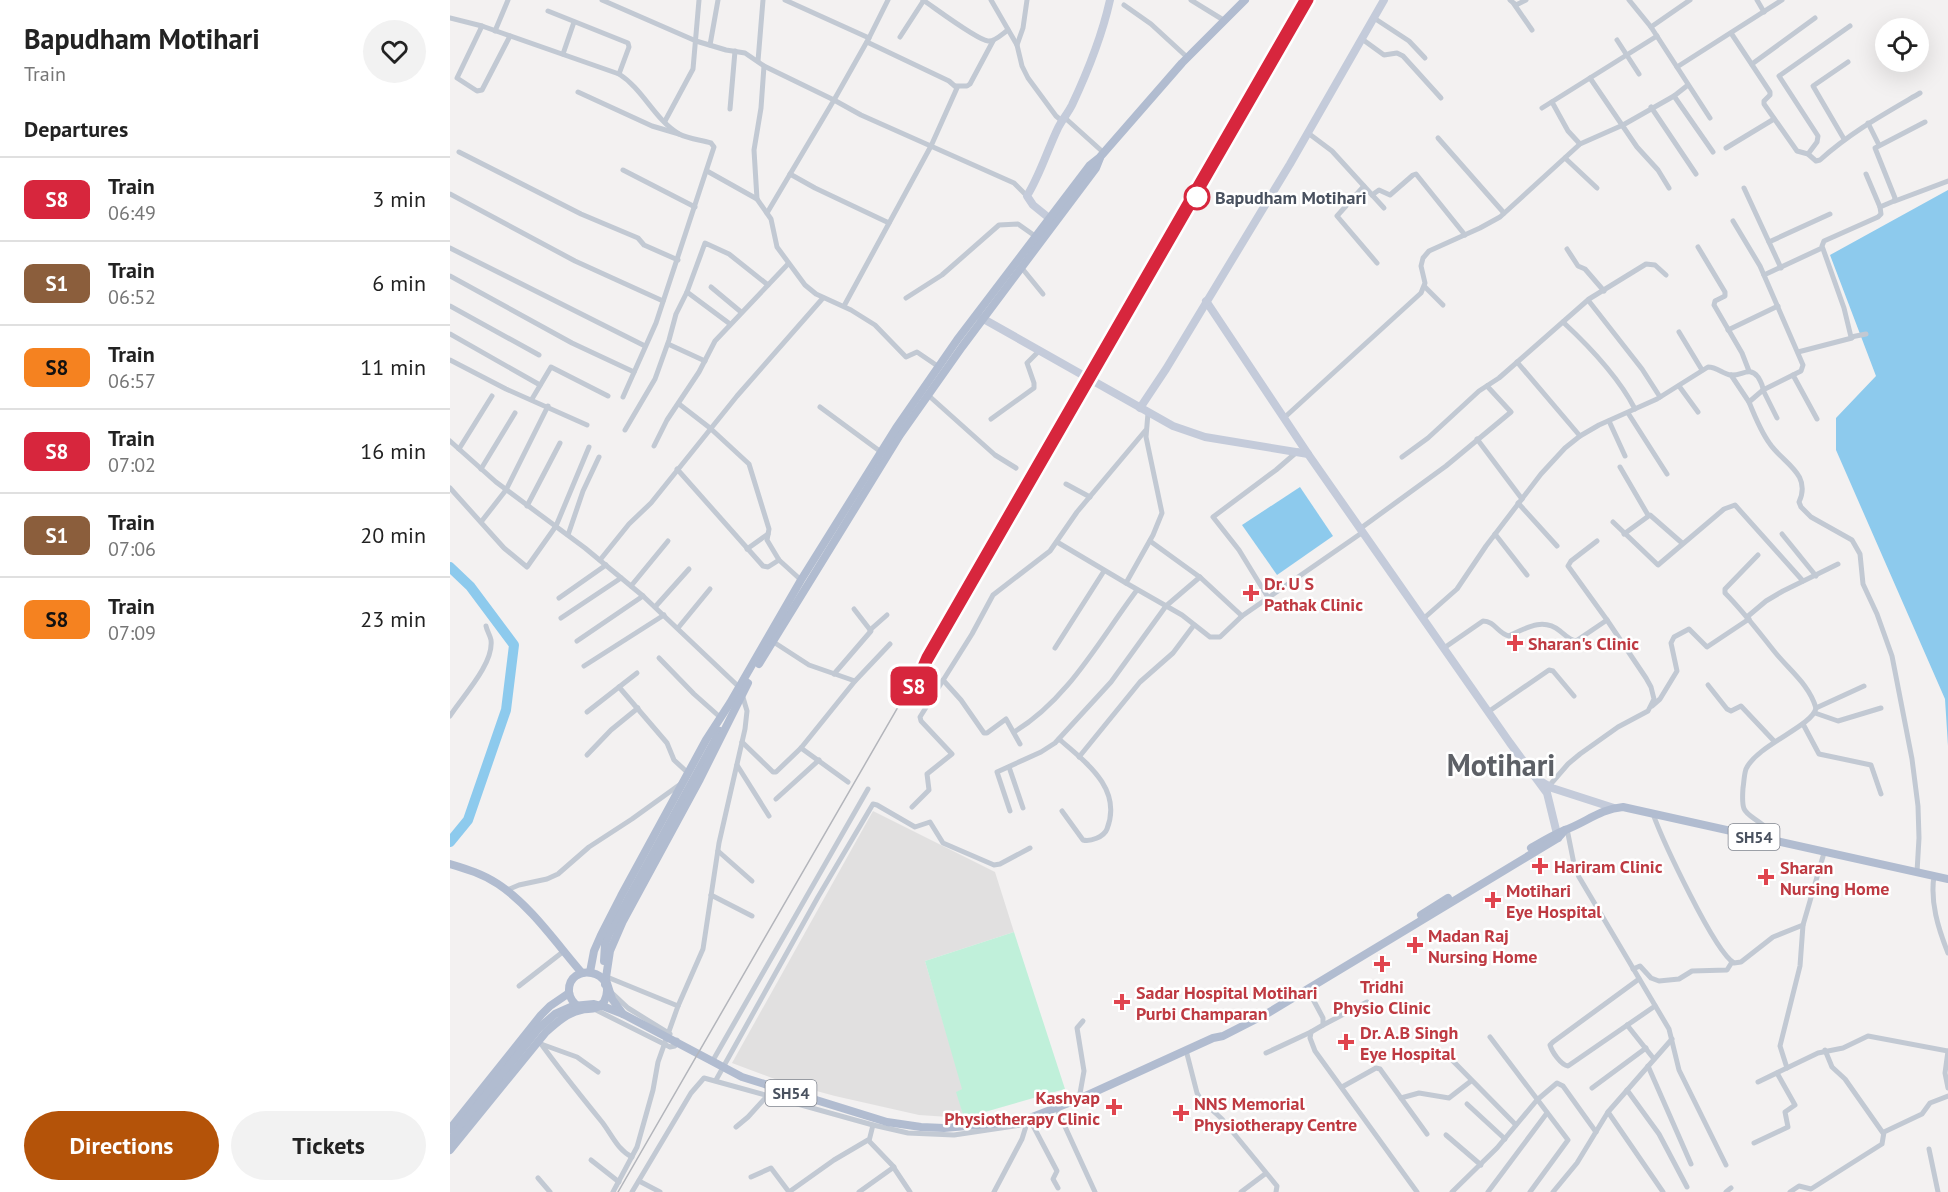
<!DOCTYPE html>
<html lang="en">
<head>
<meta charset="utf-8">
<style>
	body { margin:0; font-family:"PT Sans",sans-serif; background:#f2f2f2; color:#222; height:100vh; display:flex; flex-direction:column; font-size:22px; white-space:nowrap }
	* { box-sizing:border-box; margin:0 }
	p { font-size:20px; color:#767676 }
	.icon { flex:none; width:33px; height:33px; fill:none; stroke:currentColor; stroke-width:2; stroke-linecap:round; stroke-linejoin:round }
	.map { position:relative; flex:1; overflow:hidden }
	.panel { display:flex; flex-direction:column; background:#fff; width:450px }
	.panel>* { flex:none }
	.badge { padding:0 12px; border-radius:9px; font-size:21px; line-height:39px }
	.tools { position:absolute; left:1425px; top:18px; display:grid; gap:12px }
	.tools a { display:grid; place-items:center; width:54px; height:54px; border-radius:50%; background:#fff; box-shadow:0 6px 24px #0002; font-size:30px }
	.map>.badge { position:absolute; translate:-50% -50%; box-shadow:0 0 0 3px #fff }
	h2 { padding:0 24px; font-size:22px; line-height:54px }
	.round { display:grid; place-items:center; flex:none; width:63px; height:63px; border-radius:32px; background:#f2f2f2 }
	.headline { display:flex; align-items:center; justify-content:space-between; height:102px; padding:0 24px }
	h1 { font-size:28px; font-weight:800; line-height:45px }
	.button { display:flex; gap:12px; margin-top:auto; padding:12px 24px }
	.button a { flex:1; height:69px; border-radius:36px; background:#b45309; color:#fff; font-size:24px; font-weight:800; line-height:69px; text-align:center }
	.button a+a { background:#f2f2f2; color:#222 }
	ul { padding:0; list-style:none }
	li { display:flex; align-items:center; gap:18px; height:84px; padding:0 24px; border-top:2px solid #e0e0e0 }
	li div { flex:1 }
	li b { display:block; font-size:22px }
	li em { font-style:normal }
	li .badge { min-width:66px; font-weight:700; text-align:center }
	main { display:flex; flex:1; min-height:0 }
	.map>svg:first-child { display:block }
	.education { fill:#e1e0e0 }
	.green { fill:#c0f0da }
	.water { fill:#8dcaed }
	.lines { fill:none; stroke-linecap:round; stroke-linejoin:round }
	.river { stroke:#8dcaed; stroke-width:10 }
	.street { stroke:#c2c9d3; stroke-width:5 }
	.secondary { stroke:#c4cbda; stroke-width:8 }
	.primary { stroke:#b1bcd0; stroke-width:8 }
	.rail { stroke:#b3b5bb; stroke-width:1.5 }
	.line-casing { stroke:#fff; stroke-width:14 }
	.line { stroke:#d7263d; stroke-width:9 }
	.stop-dot { fill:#fff; stroke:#d7263d; stroke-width:3 }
	.health-dot { fill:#e0444e; stroke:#fff; stroke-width:2 }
	.labels { text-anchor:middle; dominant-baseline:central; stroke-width:5; stroke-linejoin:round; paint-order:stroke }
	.shield { fill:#fff; stroke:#80858f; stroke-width:1.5 }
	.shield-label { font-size:16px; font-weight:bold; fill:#49515f }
	.stop-label { font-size:18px; font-weight:bold; fill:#49515f; stroke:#fff; text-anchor:start }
	.health-label { font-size:18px; font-weight:bold; fill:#be3a42; stroke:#fff; text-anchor:start }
	.town-label { font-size:30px; font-weight:bold; fill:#5d6066; stroke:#fff }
</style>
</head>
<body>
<main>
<section class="panel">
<div class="headline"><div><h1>Bapudham Motihari</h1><p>Train</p></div><a class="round"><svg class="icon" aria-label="heart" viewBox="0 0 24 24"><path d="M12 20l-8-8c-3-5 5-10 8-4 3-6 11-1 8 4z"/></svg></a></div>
<h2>Departures</h2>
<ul>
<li><span class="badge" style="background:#d7263d;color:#fff">S8</span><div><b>Train</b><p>06:49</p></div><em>3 min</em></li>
<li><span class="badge" style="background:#8b5e3c;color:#fff">S1</span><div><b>Train</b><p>06:52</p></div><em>6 min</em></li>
<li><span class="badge" style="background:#f58220;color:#111">S8</span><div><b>Train</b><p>06:57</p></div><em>11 min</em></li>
<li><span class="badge" style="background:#d7263d;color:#fff">S8</span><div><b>Train</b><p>07:02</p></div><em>16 min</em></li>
<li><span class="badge" style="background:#8b5e3c;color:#fff">S1</span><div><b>Train</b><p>07:06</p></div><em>20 min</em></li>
<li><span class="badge" style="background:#f58220;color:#111">S8</span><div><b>Train</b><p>07:09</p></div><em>23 min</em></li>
</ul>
<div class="button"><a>Directions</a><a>Tickets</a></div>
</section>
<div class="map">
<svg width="1498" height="1192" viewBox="0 0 1498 1192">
	<rect width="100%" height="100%" fill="#f3f1f1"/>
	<polygon class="education" points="423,811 545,872 564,932 475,961 513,1089 507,1092 514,1118 469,1115 385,1096 333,1082 282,1063"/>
	<polygon class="green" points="564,932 615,1089 514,1118 506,1092 512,1089 475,961"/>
	<g class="water">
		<polygon points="1498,190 1498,746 1495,699 1386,450 1386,418 1426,376 1380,255"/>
		<polygon points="850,487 883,536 827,575 792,525"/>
	</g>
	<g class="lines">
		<polyline class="river" points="0,567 20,586 64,645 56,710 18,820 0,842"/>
		<g class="street">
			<polyline points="152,0 246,41 276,50 295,53 314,66 384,100 317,213"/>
			<polyline points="335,0 419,38"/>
			<polyline points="438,0 419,38 384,100 411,115 564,183 577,196"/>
			<path d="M473,0C485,8 527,40 538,41C545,42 553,33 558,30"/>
			<polyline points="541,0 567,45 572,66 578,78 606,116 612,121"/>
			<polyline points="741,0 775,21"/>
			<polyline points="1060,0 1066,5 1076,0"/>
			<polyline points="1179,0 1201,27 1260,118"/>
			<polyline points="1307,0 1314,12"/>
			<polyline points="1064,4 1082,30"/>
			<polyline points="674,5 701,24 738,58"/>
			<polyline points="98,11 178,43 179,47 169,74"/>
			<path d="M0,18L32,26L169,74C193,89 205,120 229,134C239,139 251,140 261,143L264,147L206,323L173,397"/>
			<polyline points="924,18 959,41 975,58"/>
			<polyline points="32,26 7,78 27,91 32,90 60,36"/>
			<polyline points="1201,27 1240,0"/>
			<polyline points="45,31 58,0"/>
			<path d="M1281,33L1320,92V95L1314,101V104L1347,151L1358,154L1366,161L1370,160C1401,132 1434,114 1470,93"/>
			<polyline points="450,37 474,0"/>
			<polyline points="912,39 934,55 947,53 953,56 991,98"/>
			<polyline points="1167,40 1189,74"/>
			<polyline points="260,45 268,0"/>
			<polyline points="567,45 573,28 577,0"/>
			<polyline points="113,54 124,22"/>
			<polyline points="308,61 313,0"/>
			<polyline points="1302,64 1365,18"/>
			<polyline points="1227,67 1332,0"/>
			<polyline points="1140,78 1187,147 1208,170 1219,188"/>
			<polyline points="506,86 517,86 520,84 543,41"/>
			<polyline points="128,92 202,126 229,134"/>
			<polyline points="1224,96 1263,152"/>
			<polyline points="1102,102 1118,131 1130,144"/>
			<polyline points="1201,107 1246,174"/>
			<polyline points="1092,108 1207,36"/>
			<polyline points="280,109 285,51"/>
			<polyline points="614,117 654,153"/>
			<polyline points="215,121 243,69 249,0"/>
			<polyline points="1418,123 1429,145"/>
			<polyline points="858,133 882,151 934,208"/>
			<polyline points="988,138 1054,213"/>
			<polyline points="1394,139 1363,86 1398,62"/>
			<polyline points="1276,148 1324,119"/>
			<polyline points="9,152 131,214 188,238 194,245 228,260"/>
			<polyline points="1358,154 1367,142 1368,136 1329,76 1400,26"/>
			<polyline points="1115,158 1147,188"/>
			<polyline points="173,170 245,207"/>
			<polyline points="257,171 307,199 321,219 327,247 355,285 366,294 401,310 425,325 456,357 467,352 489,367"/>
			<polyline points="340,174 365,188 439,223"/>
			<polyline points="914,186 887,216 927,263"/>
			<polyline points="1294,188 1331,268"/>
			<polyline points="0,194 125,261 213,301"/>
			<polyline points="922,195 929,190 940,195 963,175 966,174 1015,235"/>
			<polyline points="307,199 304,150 311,108 314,66"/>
			<polyline points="1445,201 1498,181"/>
			<polyline points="1430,207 1444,201 1445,198 1425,148 1475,122"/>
			<polyline points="1283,221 1310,266 1353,365 1351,371 1313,390 1327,418"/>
			<polyline points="1319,242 1380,214"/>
			<polyline points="1248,247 1275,292 1275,296 1265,301 1264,305 1292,353 1299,371"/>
			<polyline points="0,248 195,346"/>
			<polyline points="1117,249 1128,266 1135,269 1154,291"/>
			<polyline points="571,267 593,294"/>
			<polyline points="1314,275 1372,248"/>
			<polyline points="0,276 122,343 184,372"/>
			<polyline points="261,287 291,312"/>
			<polyline points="975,287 993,305"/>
			<polyline points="237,292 280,324"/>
			<polyline points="456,298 492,275 549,225 568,224 585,236"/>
			<polyline points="1138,300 1192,369 1210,397"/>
			<polyline points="0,306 89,355"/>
			<polyline points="394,306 481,146 507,88 499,81 417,42"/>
			<path d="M1113,322C1140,347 1168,376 1185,409"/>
			<polyline points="1278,330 1328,306"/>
			<polyline points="1229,332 1252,370"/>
			<polyline points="0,334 90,385"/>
			<polyline points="1416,334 1401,337 1394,308 1372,246 1374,241 1428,217 1431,214 1430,207 1416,174"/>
			<polyline points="218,344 255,361"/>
			<polyline points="1348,352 1402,338"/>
			<polyline points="0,360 56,389 137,425"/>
			<polyline points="1067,362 1130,436"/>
			<polyline points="1281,375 1299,402"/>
			<polyline points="1343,375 1367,419"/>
			<polyline points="1229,386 1248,412"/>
			<polyline points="478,395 545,455 566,468"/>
			<polyline points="82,399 101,367 158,396"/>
			<polyline points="229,404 260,428 299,464 319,529 317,540 329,560 351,580"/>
			<polyline points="370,407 431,452"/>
			<polyline points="698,413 696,437 712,513 703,535 676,583 732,615 760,637 770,637 792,616 913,532"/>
			<polyline points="1178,413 1217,474"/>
			<polyline points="835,417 971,293 975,283 971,266 973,258 979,251 1030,228 1050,217 1130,144 1173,125 1224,96 1238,85"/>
			<polyline points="541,419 584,388 584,383 577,363 590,350"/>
			<polyline points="1159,421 1175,456"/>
			<polyline points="175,430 205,379 219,340 226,314 237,292 255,243 279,254 318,285"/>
			<polyline points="1027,439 1072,499"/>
			<polyline points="0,441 46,482 135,548 193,596 289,687"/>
			<polyline points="204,446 217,420 249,372 265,341 338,264"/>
			<polyline points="9,449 42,396"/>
			<polyline points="952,457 978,438 1029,391 1049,378 1139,299 1196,264 1205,265 1216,275"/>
			<polyline points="1170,467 1198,515"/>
			<polyline points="31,469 65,413"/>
			<polyline points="227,469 313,566 318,567 329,560"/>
			<polyline points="616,484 640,497"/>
			<polyline points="0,488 54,548 77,567 106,526 139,447"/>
			<polyline points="1068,503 1107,546"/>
			<polyline points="77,506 110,443"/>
			<polyline points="31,522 56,490 98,406"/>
			<polyline points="1163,522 1208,565 1274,509 1285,505 1353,581"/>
			<polyline points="911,528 996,466 1061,412 1037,386"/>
			<polyline points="1045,534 1077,575"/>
			<polyline points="1174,534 1200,515 1232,543"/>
			<polyline points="1332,534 1366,576"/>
			<polyline points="118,535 133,491 149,457"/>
			<polyline points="700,541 751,578 792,616"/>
			<polyline points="607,542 676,583"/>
			<polyline points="297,549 318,534"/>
			<path d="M1308,555L1275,589V593C1293,611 1308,631 1324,651C1339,670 1359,684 1366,708C1363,726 1307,745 1296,769C1294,775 1294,782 1293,788C1291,815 1295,811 1313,825L1316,840"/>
			<polyline points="150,560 179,524 201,503 287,396 373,298"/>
			<polyline points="181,586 218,541"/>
			<polyline points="109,598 156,565"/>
			<polyline points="819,599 789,550 763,517 826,470 848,451"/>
			<polyline points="205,607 239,569"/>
			<polyline points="1297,617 1316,601 1333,591 1388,564"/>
			<polyline points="111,618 171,578"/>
			<path d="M973,619L1007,589L1036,546L1091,474L1115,448L1130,436L1149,425L1207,399L1258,367C1267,367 1273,374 1281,375C1292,376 1299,366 1308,377C1311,382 1313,385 1313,390L1299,402C1305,417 1311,432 1320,444C1333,463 1362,474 1349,502L1351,507L1361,517L1402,540L1410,554L1413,584L1427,614L1442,656L1462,759L1468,806L1469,838L1467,872"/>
			<polyline points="228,628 260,589"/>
			<polyline points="420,630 437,615"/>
			<polyline points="127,641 193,596"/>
			<polyline points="322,641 359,665 405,681"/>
			<polyline points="605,648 654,571"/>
			<path d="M994,648L1033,621C1045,621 1048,634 1059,636C1076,628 1093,617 1110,631C1115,635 1119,640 1126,641L1157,620"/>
			<polyline points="209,658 244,694 271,718"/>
			<polyline points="134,666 214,615"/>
			<polyline points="384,674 421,631 404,609"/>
			<polyline points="493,680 511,700 534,733 537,733 556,719 570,744"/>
			<polyline points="1258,685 1277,709 1281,711 1291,706 1324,741"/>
			<polyline points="169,687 217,743 224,760 238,773"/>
			<polyline points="1202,706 1210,699 1227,671 1221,643 1224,637 1239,629 1257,647 1299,619"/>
			<polyline points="1366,708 1414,686"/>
			<polyline points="137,712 187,673"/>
			<polyline points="1038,712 1099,670 1103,671 1124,696"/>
			<polyline points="1365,713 1388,721 1431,708"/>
			<path d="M0,716C12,697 44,664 41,640C40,635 37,631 36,626"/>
			<polyline points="1353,724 1369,754 1421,765 1431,794"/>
			<path d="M564,732C618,700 650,639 687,590"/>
			<path d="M609,739C635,762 673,788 657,829C654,837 640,842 633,840L612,811"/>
			<polyline points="292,742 323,772 326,772 351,748 405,681 440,644"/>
			<polyline points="351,748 398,782"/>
			<polyline points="137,755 161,730 188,708"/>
			<polyline points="629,757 690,682 723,653 744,625"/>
			<polyline points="287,765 319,816"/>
			<polyline points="559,767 573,808"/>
			<polyline points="1099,786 1118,764 1130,754 1168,727 1198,711 1204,699 1201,687 1196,678 1157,620 1118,566 1121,561 1147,541"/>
			<polyline points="326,799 369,760"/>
			<polyline points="462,807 479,790 477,774 502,754 471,721 470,717 522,634 543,595 600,551 627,512 695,431"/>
			<polyline points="560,811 547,772 591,752 605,743 661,682 716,606 750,577"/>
			<path d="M1203,814C1213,841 1264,951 1284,963L1291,962L1323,937L1353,925L1374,853"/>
			<polyline points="1117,829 1124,864 1129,877 1219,1029 1229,1070 1276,1165"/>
			<polyline points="268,851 302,881"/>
			<path d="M1484,876C1480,902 1488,928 1498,953"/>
			<polyline points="57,890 69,885 97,879 108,874 139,847 182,819 232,783"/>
			<polyline points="261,895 302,916"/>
			<polyline points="1183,969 1190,966 1201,978 1209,981 1229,979 1242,971 1277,970 1282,962"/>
			<polyline points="157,977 228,1006"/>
			<path d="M1189,979L1103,1042L1100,1045C1102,1052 1111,1065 1118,1066L1205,1006"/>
			<polyline points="69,986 114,951"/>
			<polyline points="858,990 873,1018 873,1025 861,1032 860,1038 865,1051 967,1192"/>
			<polyline points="162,993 178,1008 220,1034"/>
			<polyline points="144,1009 220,1047 225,1046 227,1040"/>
			<polyline points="873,1025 917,1002"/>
			<polyline points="1177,1025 1204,1059"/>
			<polyline points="1040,1037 1118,1140 1080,1192"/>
			<path d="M89,1041C109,1069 130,1095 152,1122C162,1135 167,1149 182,1157"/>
			<polyline points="91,1044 127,1057 148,1072"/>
			<polyline points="736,1050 747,1093 751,1100 772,1119 827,1186 826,1192"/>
			<polyline points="1375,1050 1382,1067 1395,1079 1433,1133"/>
			<polyline points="1498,1051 1495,1073 1498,1088"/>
			<polyline points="816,1053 861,1032"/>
			<polyline points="1000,1058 1066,1125"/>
			<polyline points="262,1062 418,789"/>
			<polyline points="1198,1066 1241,1164"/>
			<polyline points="1337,1068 1330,1046 1350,966 1353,925"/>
			<polyline points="266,1080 368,897 423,804 427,805 465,827 480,822 493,843 544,865 550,864 580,848"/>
			<polyline points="1308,1082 1368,1053 1393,1048 1418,1036 1498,1051"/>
			<polyline points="892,1087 926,1068 930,1069 977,1134"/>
			<polyline points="1142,1088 1196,1048"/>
			<polyline points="1177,1090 1209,1134 1237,1187"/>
			<polyline points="951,1098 969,1093 999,1098 1021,1081"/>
			<polyline points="629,1099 634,1071 627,1028 633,1021"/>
			<polyline points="1017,1104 1055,1139"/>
			<polyline points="606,1107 645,1192"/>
			<polyline points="1158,1112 1213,1192"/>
			<polyline points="579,1118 607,1171 603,1179 608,1188"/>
			<polyline points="423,1125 419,1141 442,1165 460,1192"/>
			<polyline points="286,1127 298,1117 318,1095"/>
			<polyline points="996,1135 1031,1165"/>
			<polyline points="1304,1143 1338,1127 1335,1112 1345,1105 1327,1073"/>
			<polyline points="1479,1149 1488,1192"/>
			<polyline points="141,1160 169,1182"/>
			<polyline points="301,1177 321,1168 339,1192"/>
			<polyline points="88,1178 100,1192"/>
			<polyline points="189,1181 210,1192"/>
			<polyline points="163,1192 187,1147 203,1090 208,1062 228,1006 253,949 269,843 295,729 297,711 292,694"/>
			<polyline points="182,1192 241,1093 254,1078 423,1125 458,1133 504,1135 577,1124"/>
			<polyline points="339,1192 384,1160 418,1140"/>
			<polyline points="409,1192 444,1167"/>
			<polyline points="544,1192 572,1139 577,1123"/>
			<polyline points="791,1192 815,1174"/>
			<polyline points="1002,1192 1047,1148 1087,1100 1107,1083 1113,1086 1146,1132"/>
			<polyline points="1038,1192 1097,1113"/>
			<polyline points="1103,1192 1127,1163 1158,1112 1222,1039"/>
			<polyline points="1276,1192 1281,1188"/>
			<polyline points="1340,1192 1349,1186 1361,1189 1432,1144 1434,1132 1472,1114 1480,1103 1498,1096"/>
		</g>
		<g class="secondary">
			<path d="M599,218L583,205L577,196C590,175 597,151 608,128C612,120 618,113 622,105C638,71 652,36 660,0"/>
			<polyline points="756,301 858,454"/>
			<polyline points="530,317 723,426 755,437 858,454 1060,743 1097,793 1108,838"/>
			<polyline points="690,408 716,369 840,164 934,0"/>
			<polyline points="1090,781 1102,788 1164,808"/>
		</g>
		<g class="primary">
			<polyline points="309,664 450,435 512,347 646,168 650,158"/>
			<path d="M1081,848C1093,841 1103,835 1115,830C1135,823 1150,809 1173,807L1498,879"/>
			<path d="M0,864C17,869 33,874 48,884C81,906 106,943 132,973"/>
			<polyline points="971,915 998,898"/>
			<polyline points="154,961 155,944 159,934 270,731"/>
			<polyline points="140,972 144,951 151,935 171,896 256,740 280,703 351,580 446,428 507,340 640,165 650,157 732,63 795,0"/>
			<polyline points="156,980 162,999 173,1014"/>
			<polyline points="155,984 160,951 173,921 250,779 298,683"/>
			<polyline points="0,1129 91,1015 100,1006 119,993"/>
			<polyline points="0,1140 89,1028 105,1014 123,1006 144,1004 155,1007 173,1014 292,1077 437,1122 471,1127 494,1128 551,1123 577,1119 629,1099 763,1038 773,1036 818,1013 1108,838 1115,830"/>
			<path d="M0,1150L96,1032C106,1023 117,1013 131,1010C140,1008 146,1011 154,1002C170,969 117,961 119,992C120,999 123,1003 129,1007"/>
		</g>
		<polyline class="rail" points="168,1192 698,274 854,0"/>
	</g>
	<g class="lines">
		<defs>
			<polyline id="line" points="854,0 476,657 463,687 859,0"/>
		</defs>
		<use href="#line" class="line-casing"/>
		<use href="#line" class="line"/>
	</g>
	<circle class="stop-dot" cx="747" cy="197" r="12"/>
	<g class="health-dot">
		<path d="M798 584h6v6h6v6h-6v6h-6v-6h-6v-6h6z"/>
		<path d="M1062 634h6v6h6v6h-6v6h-6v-6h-6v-6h6z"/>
		<path d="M1087 857h6v6h6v6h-6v6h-6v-6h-6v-6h6z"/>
		<path d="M1313 868h6v6h6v6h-6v6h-6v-6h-6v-6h6z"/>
		<path d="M1040 891h6v6h6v6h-6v6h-6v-6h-6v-6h6z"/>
		<path d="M962 936h6v6h6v6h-6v6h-6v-6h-6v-6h6z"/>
		<path d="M929 955h6v6h6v6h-6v6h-6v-6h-6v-6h6z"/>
		<path d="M669 993h6v6h6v6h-6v6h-6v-6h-6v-6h6z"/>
		<path d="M893 1033h6v6h6v6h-6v6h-6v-6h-6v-6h6z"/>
		<path d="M661 1098h6v6h6v6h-6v6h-6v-6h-6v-6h6z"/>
		<path d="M728 1104h6v6h6v6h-6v6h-6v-6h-6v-6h6z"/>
	</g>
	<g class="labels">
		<g class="shield">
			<rect x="1278.5" y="824" width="51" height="26" rx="4.5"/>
			<rect x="315.5" y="1080" width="51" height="26" rx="4.5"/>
		</g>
		<g class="shield-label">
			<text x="1304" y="837">SH54</text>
			<text x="341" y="1093">SH54</text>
		</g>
		<g class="stop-label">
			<text x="765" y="197">Bapudham Motihari</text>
		</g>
		<g class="health-label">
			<text x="814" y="583">Dr. U S<tspan x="814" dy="21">Pathak Clinic</tspan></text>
			<text x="1078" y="643">Sharan's Clinic</text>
			<text x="1104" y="866">Hariram Clinic</text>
			<text x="1330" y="867">Sharan<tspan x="1330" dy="21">Nursing Home</tspan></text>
			<text x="1056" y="890">Motihari<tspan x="1056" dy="21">Eye Hospital</tspan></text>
			<text x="978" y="935">Madan Raj<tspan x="978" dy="21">Nursing Home</tspan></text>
			<text x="932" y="986" text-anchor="middle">Tridhi<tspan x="932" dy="21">Physio Clinic</tspan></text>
			<text x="686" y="992">Sadar Hospital Motihari<tspan x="686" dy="21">Purbi Champaran</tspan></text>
			<text x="910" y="1032">Dr. A.B Singh<tspan x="910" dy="21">Eye Hospital</tspan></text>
			<text x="650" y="1097" text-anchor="end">Kashyap<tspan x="650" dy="21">Physiotherapy Clinic</tspan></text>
			<text x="744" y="1103">NNS Memorial<tspan x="744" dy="21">Physiotherapy Centre</tspan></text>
		</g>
		<g class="town-label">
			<text x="1051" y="764">Motihari</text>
		</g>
	</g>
</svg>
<div class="tools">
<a><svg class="icon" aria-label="locate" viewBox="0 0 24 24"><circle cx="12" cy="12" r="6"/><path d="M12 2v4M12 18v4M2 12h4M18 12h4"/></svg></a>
</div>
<b class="badge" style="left:464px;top:686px;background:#d7263d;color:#fff">S8</b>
</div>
</main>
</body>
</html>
